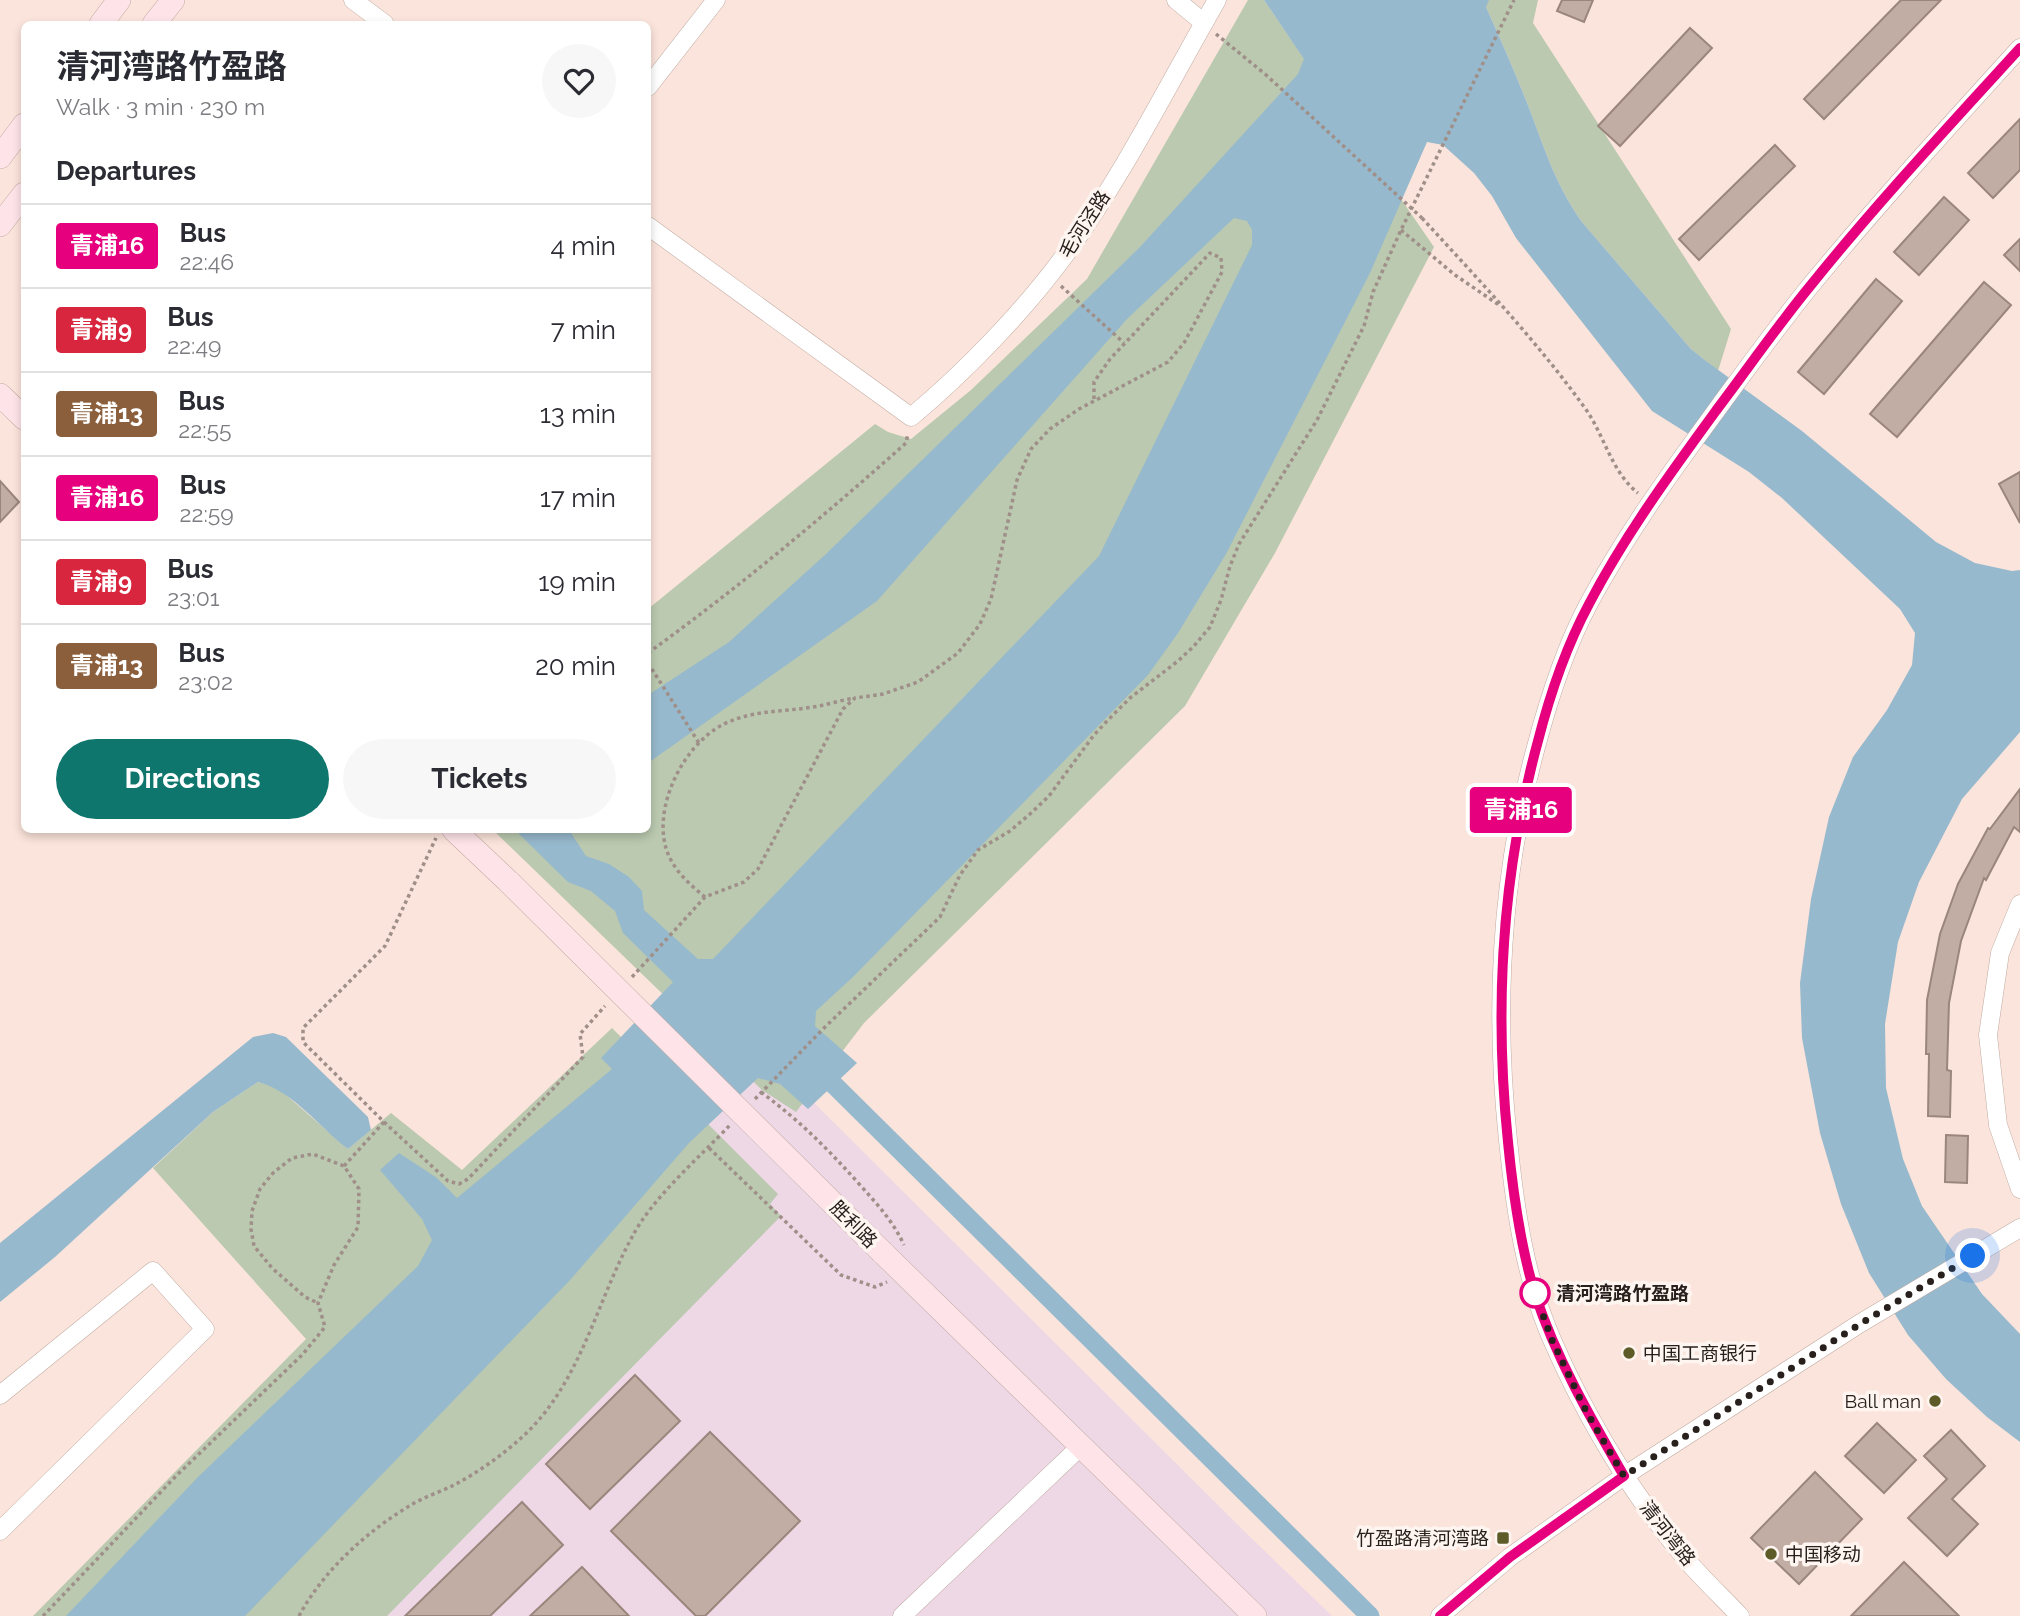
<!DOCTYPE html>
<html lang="en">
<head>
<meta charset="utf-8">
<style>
	body { margin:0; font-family:Raleway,"Noto Sans SC",sans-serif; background:#f7f7f7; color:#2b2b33; height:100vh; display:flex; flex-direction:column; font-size:26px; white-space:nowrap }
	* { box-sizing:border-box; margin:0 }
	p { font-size:23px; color:#7c7c81 }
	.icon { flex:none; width:38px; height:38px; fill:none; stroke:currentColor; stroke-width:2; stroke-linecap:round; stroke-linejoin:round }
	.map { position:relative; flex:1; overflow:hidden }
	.sheet { position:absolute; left:21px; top:21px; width:630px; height:812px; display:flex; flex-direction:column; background:#fff; border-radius:10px; box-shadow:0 4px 10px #0003 }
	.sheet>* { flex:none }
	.badge { padding:0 14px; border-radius:5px; font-size:24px; line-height:46px }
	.you { position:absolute; width:35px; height:35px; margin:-18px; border:5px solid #fff; border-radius:50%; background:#1a73e8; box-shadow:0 0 0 10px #1a73e833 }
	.map>.badge { position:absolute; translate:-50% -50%; box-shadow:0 0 0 4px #fff }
	h2 { padding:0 35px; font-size:26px; line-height:63px }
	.round { display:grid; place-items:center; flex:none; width:74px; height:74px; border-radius:37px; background:#f7f7f7 }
	.summary { display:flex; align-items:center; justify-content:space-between; height:119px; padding:0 35px }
	h1 { font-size:33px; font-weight:700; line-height:52px }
	.action { display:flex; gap:14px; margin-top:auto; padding:14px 35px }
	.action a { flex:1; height:80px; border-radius:42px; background:#0f766e; color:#fff; font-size:28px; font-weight:700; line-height:80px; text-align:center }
	.action a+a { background:#f7f7f7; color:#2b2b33 }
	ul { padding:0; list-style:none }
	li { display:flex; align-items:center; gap:21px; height:84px; padding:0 35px; border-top:2px solid #e1e1e2 }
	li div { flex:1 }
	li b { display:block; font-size:26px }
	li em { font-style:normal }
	li .badge { min-width:77px; font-weight:700; text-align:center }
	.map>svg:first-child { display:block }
	.industrial { fill:#eed8e6 }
	.green { fill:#bac9b0 }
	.water { fill:#97b9cd }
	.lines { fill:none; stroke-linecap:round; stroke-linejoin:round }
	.canal { stroke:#97b9cd; stroke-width:19 }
	.building { fill:#c2ada4; stroke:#9a867d; stroke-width:2 }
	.minor-casing { stroke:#c0aba2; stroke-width:19 }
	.secondary-casing { stroke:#c0aba2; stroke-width:24 }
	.path { stroke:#9f8f88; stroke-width:3.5; stroke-dasharray:3.5 3.5; stroke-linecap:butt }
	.minor { stroke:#fff; stroke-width:18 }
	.secondary { stroke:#fee4e9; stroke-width:23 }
	.secondary-bridge-casing { stroke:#c0aba2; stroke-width:24; stroke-linecap:butt }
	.path-bridge { stroke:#9f8f88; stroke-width:3.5; stroke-dasharray:3.5 3.5; stroke-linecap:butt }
	.secondary-bridge { stroke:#fee4e9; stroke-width:23 }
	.line-casing { stroke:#fff; stroke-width:16 }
	.line { stroke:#e6007e; stroke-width:10 }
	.walk { stroke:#28201d; stroke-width:7; stroke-dasharray:0 12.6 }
	.stop-dot { fill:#fff; stroke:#e6007e; stroke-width:3.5 }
	.poi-dot { fill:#5d5b28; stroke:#fef5f1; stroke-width:2.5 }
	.labels { text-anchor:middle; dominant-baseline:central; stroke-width:7; stroke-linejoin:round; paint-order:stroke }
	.street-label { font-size:19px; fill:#28201d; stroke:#fef5f1 }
	.stop-label { font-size:19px; font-weight:bold; fill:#28201d; stroke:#fef5f1; text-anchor:start }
	.poi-label { font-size:19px; fill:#28201d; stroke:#fef5f1; text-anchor:start }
</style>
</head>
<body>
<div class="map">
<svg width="2020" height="1616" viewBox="0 0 2020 1616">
	<rect width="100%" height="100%" fill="#fbe4db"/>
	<polygon class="industrial" points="774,1063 1247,1534 1332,1616 245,1616 689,1143"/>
	<g class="green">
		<polygon points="1248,0 1264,0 1434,247 1275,553 1185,706 864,1023 796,1112 762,1090 493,830 648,830 648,609 875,424 888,432 911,439 971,390 1087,279"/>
		<path d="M1479,0H1538L1533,23L1731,329L1718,371L1691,349L1582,222C1557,187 1546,153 1531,113C1517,77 1502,42 1486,7Z"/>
		<polygon points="612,1028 778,1194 770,1204 781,1216 387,1616 33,1616 306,1339 153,1168 213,1112 258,1082 277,1087 348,1149 391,1113 462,1170"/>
	</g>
	<g class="water">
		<path d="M1264,0H1489L1486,7C1502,42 1517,77 1531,113C1546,153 1557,187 1582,222L1691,349L1706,361L1802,431L1936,542L1975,563L2012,571L2020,570V732L1962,799L1919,882L1898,942L1885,1024L1886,1088L1903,1159L1922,1206L1982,1294L2020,1334V1442L1987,1417L1946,1379L1908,1335L1869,1273L1841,1204L1820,1133L1802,1038L1800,983L1811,899L1829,817L1853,757L1887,710L1912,665L1915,633L1900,609L1782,498L1749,472L1652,411L1516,238L1492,196L1474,173L1443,145L1427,142L1370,273L1226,554L1178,633L1148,675L854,976L816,1011L815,1026L857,1063L808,1109L780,1084L758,1078L689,1143L571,1279L245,1616H66L198,1477L418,1266L432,1240L422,1219L380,1170L399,1153L437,1178L457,1198L612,1069L601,1058L673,982L623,933L615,911L591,891L568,882L515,830H572L571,833L586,856L609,864L629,877L642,891L644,910L698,959H713L1099,556L1252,245V230L1247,221L1234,218L1127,319L877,601L648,763V695L729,642L826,554L1140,247L1298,74L1304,59Z"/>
		<path d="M273,1033L286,1037L368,1117L371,1130L348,1149C319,1127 293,1091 258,1082L213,1112L55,1257L0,1302V1243L253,1037Z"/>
	</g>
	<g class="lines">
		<polyline class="canal" points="815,1066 1370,1616"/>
	</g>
	<g class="building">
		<polygon points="1562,0 1593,0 1584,22 1557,11"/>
		<polygon points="1901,0 1941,0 1824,119 1804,99"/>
		<polygon points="1690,28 1712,48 1620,146 1598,126"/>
		<polygon points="2020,119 2020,170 1993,198 1968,173"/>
		<polygon points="1775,145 1795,166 1699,260 1679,239"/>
		<polygon points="1944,197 1969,220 1919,275 1894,252"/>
		<polygon points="2020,239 2020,271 2004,255"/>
		<polygon points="1876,279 1902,301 1824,394 1798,372"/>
		<polygon points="1984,282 2011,305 1897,437 1870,414"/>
		<polygon points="2020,472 2020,523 1999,484"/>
		<polygon points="0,481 19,502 0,522"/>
		<polygon points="2020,789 2020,832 2014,827 1986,880 1984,878 1961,941 1949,1003 1947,1070 1951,1071 1950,1117 1928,1116 1929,1054 1926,1054 1927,1000 1940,934 1958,884 1988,828 1990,829"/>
		<polygon points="1946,1135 1968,1136 1967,1183 1945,1182"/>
		<polygon points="635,1375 680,1421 590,1509 546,1464"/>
		<polygon points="1877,1423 1916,1460 1884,1493 1845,1456"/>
		<polygon points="1951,1430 1985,1466 1952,1499 1978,1524 1947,1556 1908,1518 1947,1479 1924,1456"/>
		<polygon points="710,1432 800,1521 705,1616 696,1616 611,1531"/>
		<polygon points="1815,1472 1862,1519 1799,1584 1751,1538"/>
		<polygon points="522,1502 563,1545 490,1616 405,1616"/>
		<polygon points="1904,1562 1959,1616 1851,1616"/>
		<polygon points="582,1567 629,1616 530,1616"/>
	</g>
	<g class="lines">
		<defs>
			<g id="minor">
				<polyline points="353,0 385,24"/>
				<polyline points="1176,0 1204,23"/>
				<polyline points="648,87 716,0"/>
				<path d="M648,226L911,417C964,373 1024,311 1065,255C1123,176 1168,85 1217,0"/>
				<polyline points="2020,904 2000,953 1988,1035 1998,1125 2020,1189"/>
				<polyline points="0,1395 153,1271 205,1329 0,1531"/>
				<polyline points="902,1616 1081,1446"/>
				<polyline points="1440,1616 1510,1557 1624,1476 1859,1324 2020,1228"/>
				<path d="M1740,1616C1724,1599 1706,1582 1690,1564C1634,1497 1588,1422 1553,1342C1525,1279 1515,1209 1508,1140C1494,1008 1501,875 1536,747C1549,698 1565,648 1589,603C1625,536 1669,475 1713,415C1745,371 1777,327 1811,285C1878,204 1949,126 2020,48"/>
			</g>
			<g id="secondary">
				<polyline points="101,24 119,0"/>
				<polyline points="154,24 173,0"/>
				<polyline points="0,157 24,125"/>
				<polyline points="0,225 24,194"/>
				<polyline points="0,395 24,418"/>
				<polyline points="454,830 510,883"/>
				<polyline points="882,1252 1255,1616"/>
			</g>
		</defs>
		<use href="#minor" class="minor-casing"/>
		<use href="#secondary" class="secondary-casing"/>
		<g class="path">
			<polyline points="1216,34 1265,74"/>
			<path d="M1422,218C1477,278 1534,338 1582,404C1604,432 1610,471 1638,493"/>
			<polyline points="1401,230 1455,275 1499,305"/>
			<polyline points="1061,286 1124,343"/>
			<path d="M648,653C738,588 823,517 906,443L908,433"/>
			<polyline points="648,663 699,743"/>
			<path d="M705,897C693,887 680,876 672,862C646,818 681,745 724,724C752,710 783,712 813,707C827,705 841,700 855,698"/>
			<polyline points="632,977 705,897 744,882 758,869 843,709 855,698 883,694 918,682 958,653 980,624 991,599 1017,480 1031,449 1050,429 1079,409 1168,362 1184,343 1222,272 1221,258 1210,253 1110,359 1094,382 1094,401"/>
			<path d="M761,1092C800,1121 828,1149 860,1185C877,1204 893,1221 904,1245"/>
			<polyline points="755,1099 826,1026 940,917 960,875 978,850 1010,831 1030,814 1049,796 1094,735 1109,719 1130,698 1178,661 1194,646 1210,627 1221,600 1230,566 1239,544 1317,420 1364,326 1373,292 1401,230 1514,0"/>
			<polyline points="384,1122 448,1181 459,1184 468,1179 583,1057 580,1034 605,1006"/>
			<polyline points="709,1148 841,1275 875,1287 887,1282"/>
			<polyline points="344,1166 384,1122 303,1042 303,1028 385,946 436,838"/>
			<polyline points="43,1616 176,1476 303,1354 325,1327 318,1303 334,1265 358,1227 359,1189 344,1166 313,1154 292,1158 273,1173 260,1189 252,1211 251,1229 254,1246 272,1268 305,1297 318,1303"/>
			<path d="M299,1616C323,1571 367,1531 411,1505C424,1497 440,1492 454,1485C477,1473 501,1456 520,1439C580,1386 595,1305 632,1237C652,1198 699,1158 730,1125"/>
		</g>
		<use href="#minor" class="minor"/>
		<use href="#secondary" class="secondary"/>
		<defs>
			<polyline id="secondary-bridge" points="510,883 882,1252"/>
		</defs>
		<use href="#secondary-bridge" class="secondary-bridge-casing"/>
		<polyline class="path-bridge" points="1265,74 1422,218"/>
		<use href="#secondary-bridge" class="secondary-bridge"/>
	</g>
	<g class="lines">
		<defs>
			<path id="line" d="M1440,1616L1510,1557L1624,1476C1590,1417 1556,1358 1535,1294C1520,1245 1513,1193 1508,1142C1494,1007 1502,872 1538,741C1550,694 1566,647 1589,604C1625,535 1672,471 1718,408C1749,367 1778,325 1811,285C1877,203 1949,126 2020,48"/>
		</defs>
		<use href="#line" class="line-casing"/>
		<use href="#line" class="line"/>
		<polyline class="walk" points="1535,1293 1552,1340 1586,1411 1624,1476 1860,1324 1973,1256"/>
	</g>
	<circle class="stop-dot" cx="1535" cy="1293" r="14"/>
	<g class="poi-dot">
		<circle cx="1629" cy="1353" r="7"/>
		<circle cx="1935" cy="1401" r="7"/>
		<rect x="1496" y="1531" width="14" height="14" rx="3.5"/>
		<circle cx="1771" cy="1554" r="7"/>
	</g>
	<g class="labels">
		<g class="street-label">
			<text transform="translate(1084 224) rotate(-57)">毛河泾路</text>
			<text transform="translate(854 1224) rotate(45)">胜利路</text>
			<text transform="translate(1668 1533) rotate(52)">清河湾路</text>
		</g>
		<g class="stop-label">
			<text x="1556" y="1293">清河湾路竹盈路</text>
		</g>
		<g class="poi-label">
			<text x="1643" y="1353">中国工商银行</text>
			<text x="1921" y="1401" text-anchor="end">Ball man</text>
			<text x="1489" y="1538" text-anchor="end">竹盈路清河湾路</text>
			<text x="1785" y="1554">中国移动</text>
		</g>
	</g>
</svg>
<div class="you" style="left:1973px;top:1256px"></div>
<b class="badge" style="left:1521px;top:810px;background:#e6007e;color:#fff">青浦16</b>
<section class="sheet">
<div class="summary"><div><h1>清河湾路竹盈路</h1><p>Walk · 3 min · 230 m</p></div><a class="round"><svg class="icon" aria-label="heart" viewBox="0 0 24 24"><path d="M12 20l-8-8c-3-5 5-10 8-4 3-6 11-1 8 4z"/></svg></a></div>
<h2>Departures</h2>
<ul>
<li><span class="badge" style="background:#e6007e;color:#fff">青浦16</span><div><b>Bus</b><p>22:46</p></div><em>4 min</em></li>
<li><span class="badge" style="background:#d7263d;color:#fff">青浦9</span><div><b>Bus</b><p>22:49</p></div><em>7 min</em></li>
<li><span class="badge" style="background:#8b5e3c;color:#fff">青浦13</span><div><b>Bus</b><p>22:55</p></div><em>13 min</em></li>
<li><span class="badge" style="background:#e6007e;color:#fff">青浦16</span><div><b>Bus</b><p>22:59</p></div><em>17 min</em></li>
<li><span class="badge" style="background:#d7263d;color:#fff">青浦9</span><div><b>Bus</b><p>23:01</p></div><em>19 min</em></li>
<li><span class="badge" style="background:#8b5e3c;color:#fff">青浦13</span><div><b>Bus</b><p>23:02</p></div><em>20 min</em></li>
</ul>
<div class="action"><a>Directions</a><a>Tickets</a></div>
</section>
</div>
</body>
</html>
